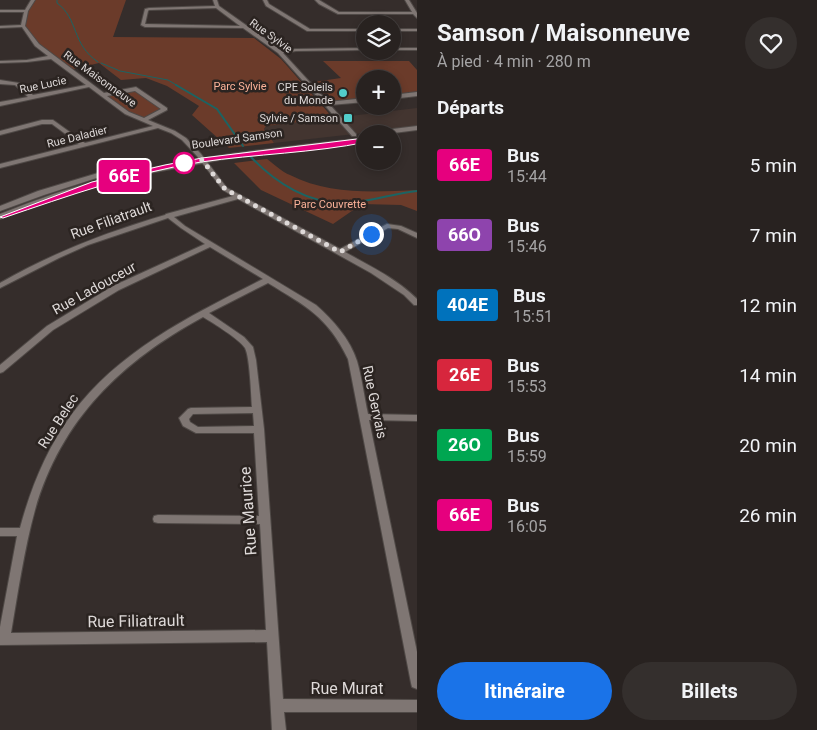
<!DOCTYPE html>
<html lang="fr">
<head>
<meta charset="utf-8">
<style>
	body { margin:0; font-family:Roboto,sans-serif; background:#342f2d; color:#f1f3f6; height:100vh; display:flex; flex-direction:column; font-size:19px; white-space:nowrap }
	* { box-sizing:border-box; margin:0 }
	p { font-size:16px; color:#a5a4a5 }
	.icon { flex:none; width:28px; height:28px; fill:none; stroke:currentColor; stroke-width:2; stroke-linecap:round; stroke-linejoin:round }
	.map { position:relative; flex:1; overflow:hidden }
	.panel { display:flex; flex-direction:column; background:#282220; width:400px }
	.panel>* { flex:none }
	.badge { padding:0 10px; border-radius:4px; font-size:18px; line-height:32px }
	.tools { position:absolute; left:356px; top:15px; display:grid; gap:10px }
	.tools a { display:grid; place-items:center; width:45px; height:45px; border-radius:50%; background:#282220; box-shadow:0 2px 8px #0003,0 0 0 1px #443f3e; font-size:25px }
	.you { position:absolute; width:25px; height:25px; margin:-12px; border:4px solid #fff; border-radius:50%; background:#1a73e8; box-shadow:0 0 0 8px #1a73e833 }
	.map>.badge { position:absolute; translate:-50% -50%; box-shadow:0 0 0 2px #fff }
	h2 { padding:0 20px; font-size:19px; line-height:45px }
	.round { display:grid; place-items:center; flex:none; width:52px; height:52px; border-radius:26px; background:#342f2d }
	.summary { display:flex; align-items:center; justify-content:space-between; height:85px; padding:0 20px }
	h1 { font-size:24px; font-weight:700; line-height:38px }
	.button { display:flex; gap:10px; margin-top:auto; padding:10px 20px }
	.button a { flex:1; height:58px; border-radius:30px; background:#1a73e8; color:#fff; font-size:20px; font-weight:700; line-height:58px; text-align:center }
	.button a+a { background:#342f2d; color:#f1f3f6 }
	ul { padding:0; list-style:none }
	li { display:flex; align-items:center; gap:15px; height:70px; padding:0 20px }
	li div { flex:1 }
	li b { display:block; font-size:19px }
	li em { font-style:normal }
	li .badge { min-width:55px; font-weight:700; text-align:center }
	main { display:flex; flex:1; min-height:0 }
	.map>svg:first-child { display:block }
	.built { fill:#433530 }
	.green { fill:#6b3b2a }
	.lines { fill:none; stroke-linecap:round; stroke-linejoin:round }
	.stream-far1 { stroke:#1b6463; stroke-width:1 }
	.stream { stroke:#1b6463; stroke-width:2 }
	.minor-casing { stroke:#4f4946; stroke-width:2 }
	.tertiary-casing { stroke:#4f4946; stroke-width:2 }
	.minor { fill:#7f7673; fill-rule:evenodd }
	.tertiary { fill:#7f7673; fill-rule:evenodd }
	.line { fill:#e6007e; stroke:#fff }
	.walk { stroke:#ded9d8; stroke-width:5; stroke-dasharray:0 9 }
	.poi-dot { fill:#52cdcb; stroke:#2b2421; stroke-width:2 }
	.stop-dot { fill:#fff; stroke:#e6007e; stroke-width:2.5 }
	.labels { text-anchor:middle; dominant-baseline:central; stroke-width:5; stroke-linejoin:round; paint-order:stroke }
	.far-street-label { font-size:11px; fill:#ded9d8; stroke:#2b2421 }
	.far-park-label { font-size:11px; fill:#fbb299; stroke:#2b2421 }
	.far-poi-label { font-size:11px; fill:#ded9d8; stroke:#2b2421; text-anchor:end }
	.street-label { font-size:14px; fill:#ded9d8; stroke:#2b2421 }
	.near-street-label { font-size:16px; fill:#ded9d8; stroke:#2b2421 }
</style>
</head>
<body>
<main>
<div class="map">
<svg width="417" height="730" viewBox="0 0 417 730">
	<rect width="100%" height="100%" fill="#352d2b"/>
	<polygon class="built" points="417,108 417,127 274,143 264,129 266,126"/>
	<g class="green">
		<polygon points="33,0 126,0 113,37 254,38 281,59 333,118 266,126 264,129 274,143 229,148 192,115 199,106 167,86 146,78 121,80 99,63 70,70 37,45 23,26 26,11"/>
		<polygon points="323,61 409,61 417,70 417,92 393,95 392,79 365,79 365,98 331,102 313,82 341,78"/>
		<polygon points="136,89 165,109 144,120 127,113 103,95"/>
		<path d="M267,159C274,164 282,172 290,175C329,195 374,192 417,190V211L401,205L362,204L333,224L261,190L234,163Z"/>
	</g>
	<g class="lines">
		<g class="stream-far1">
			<path d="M57,0V3C79,19 71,44 98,62"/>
			<polyline points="101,63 120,71 168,80 178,86"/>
		</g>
		<g class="stream">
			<polyline points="176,85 217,109 243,146"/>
			<path d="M250,156C275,183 310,205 348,203C371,202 394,193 417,191"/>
		</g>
		<defs>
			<g id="minor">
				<path d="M31,0H35L28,11L25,26L39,44L104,93L136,87L167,108V110L148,120L175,131L186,138L201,154L227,188L340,249L387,224L401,226L417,233V238L398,229L388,228L345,252C370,266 397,279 417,299V305H414L404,295L371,273L238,199L174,217L185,226L316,305C333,320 350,339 357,361C362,378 364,396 368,414L417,415V421L369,420L417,652V689L412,687L411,683L348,359C327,316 307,307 268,283L209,313L244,337L253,347L256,360L264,429L283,699L417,700V712H284L286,730H272L267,642L0,645V627L17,536H0V528H20C31,487 47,448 72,414C119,350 194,314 263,279L210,247L119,290L53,330L3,372L0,373V365L47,326L113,286L205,244L181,228L168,218L88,245L59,258L0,288V283C52,253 107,232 165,215L166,214L233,196L223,190L197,156L182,140L171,133L158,128L0,168V164L79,144L52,124H42L0,135V131L42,120H53L85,143L153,126L125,114L89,87L0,106V102L28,97L15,85L0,84V80L19,83L33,95L86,85L51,59L27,62L0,63V61L27,60L48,56L35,46L22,27L0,28V26L21,25L24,12H0V10H25ZM135,91L161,109L144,118L129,112L107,96ZM203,317C213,323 239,339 245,348C250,358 251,394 252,407L191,408L188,409L179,418L183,426L196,433H254L259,516L158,515L154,516L153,519L154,522L158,523L260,524L266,630L11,633C18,592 24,550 35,510C61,419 122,361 203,317ZM253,413L254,426L198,427L190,422L189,419L193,414Z"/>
				<path d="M213,0H217L219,6L281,50L296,49L365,48V50L296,51L283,53L328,102L365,98V102L330,105L356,134V136H352L278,53L243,28L145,27L141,25L145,9L149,8L215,6ZM216,8L240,26L145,24L148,11L149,10Z"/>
				<polygon points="263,0 267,0 269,4 310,29 365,29 365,31 307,31 266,6"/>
				<polygon points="315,0 319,0 339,12 412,12 405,0 409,0 417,13 417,18 413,14 338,14 319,4"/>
				<rect x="392" y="29" width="25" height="2"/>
				<rect x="392" y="48" width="25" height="2"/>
				<polygon points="417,92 417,96 392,99 392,95"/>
			</g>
			<g id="tertiary">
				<polygon points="417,126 417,130 386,134 365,134 368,132"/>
				<path d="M365,138V142L225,159L134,176L91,187L46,201L0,219V214C28,203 57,192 86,184C177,158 271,148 365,138Z"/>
				<polygon points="108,170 115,172 44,195 0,211 0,206 38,191"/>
			</g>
		</defs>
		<use href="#minor" class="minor-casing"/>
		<use href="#tertiary" class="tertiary-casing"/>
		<use href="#minor" class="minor"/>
		<use href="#tertiary" class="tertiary"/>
	</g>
	<path class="line" d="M365,138L368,140L367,142C313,153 256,154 201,162C132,173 68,196 3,218L0,217L92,182L165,165L202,158Z"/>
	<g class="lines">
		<polyline class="walk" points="184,163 202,160 225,189 340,252 371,234"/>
	</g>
	<g class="poi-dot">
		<circle cx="343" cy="93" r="5"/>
		<rect x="343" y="113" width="10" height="10" rx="2.5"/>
	</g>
	<circle class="stop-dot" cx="184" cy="163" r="10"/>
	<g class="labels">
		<g class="far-street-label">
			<text transform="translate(271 36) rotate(36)">Rue Sylvie</text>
			<text transform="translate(100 79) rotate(36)">Rue Maisonneuve</text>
			<text transform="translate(43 85) rotate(-12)">Rue Lucie</text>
			<text transform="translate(77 137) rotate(-14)">Rue Daladier</text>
			<text transform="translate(237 139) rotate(-8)">Boulevard Samson</text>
		</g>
		<g class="far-park-label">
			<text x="240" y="86">Parc Sylvie</text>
			<text x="330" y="204">Parc Couvrette</text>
		</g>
		<g class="far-poi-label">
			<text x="333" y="87">CPE Soleils<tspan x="333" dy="13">du Monde</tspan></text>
			<text x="338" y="118">Sylvie / Samson</text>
		</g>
		<g class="street-label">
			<text transform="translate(111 220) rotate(-20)">Rue Filiatrault</text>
			<text transform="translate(94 288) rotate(-29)">Rue Ladouceur</text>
			<text transform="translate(375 402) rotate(78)">Rue Gervais</text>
			<text transform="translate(58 421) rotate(-57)">Rue Belec</text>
		</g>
		<g class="near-street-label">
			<text transform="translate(248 511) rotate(-94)">Rue Maurice</text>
			<text transform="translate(136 621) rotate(-1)">Rue Filiatrault</text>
			<text x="347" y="688">Rue Murat</text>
		</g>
	</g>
</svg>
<div class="tools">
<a><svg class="icon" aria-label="layers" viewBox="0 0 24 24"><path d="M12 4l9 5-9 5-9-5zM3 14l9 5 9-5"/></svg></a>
<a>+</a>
<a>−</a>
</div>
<div class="you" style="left:371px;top:234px"></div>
<b class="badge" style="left:124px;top:176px;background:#e6007e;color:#fff">66E</b>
</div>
<section class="panel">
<div class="summary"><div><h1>Samson / Maisonneuve</h1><p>À pied · 4 min · 280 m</p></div><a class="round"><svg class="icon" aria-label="heart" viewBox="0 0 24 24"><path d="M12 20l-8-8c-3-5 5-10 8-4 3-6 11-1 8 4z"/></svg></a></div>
<h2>Départs</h2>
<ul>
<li><span class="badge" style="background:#e6007e;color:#fff">66E</span><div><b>Bus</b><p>15:44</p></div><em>5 min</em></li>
<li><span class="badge" style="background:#8e44ad;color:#fff">66O</span><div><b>Bus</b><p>15:46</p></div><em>7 min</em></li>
<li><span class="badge" style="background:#0072bc;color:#fff">404E</span><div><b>Bus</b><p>15:51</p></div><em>12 min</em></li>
<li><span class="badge" style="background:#d7263d;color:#fff">26E</span><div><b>Bus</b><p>15:53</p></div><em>14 min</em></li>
<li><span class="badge" style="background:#00a651;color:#fff">26O</span><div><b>Bus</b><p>15:59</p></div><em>20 min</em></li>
<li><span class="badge" style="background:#e6007e;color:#fff">66E</span><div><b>Bus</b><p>16:05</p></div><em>26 min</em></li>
</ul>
<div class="button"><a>Itinéraire</a><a>Billets</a></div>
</section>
</main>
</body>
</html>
